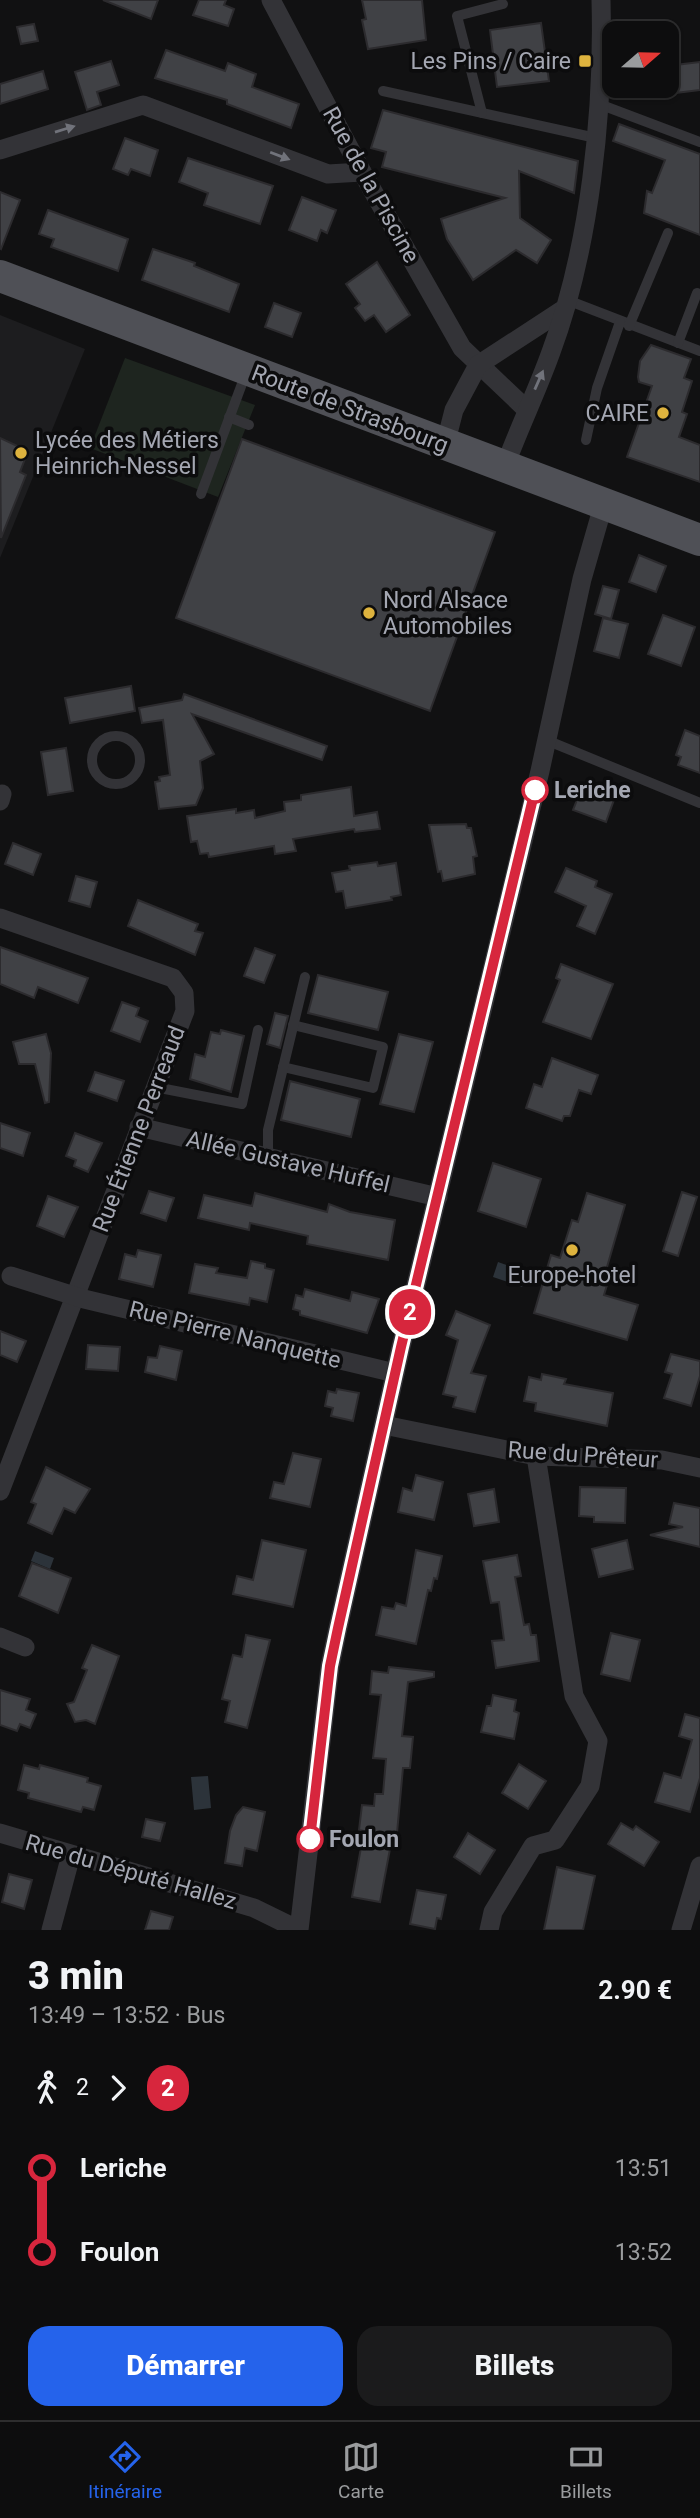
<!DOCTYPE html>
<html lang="fr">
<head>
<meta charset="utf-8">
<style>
	body { margin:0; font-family:Roboto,sans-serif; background:#1b1b1c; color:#f1f3f6; height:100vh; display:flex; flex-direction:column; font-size:26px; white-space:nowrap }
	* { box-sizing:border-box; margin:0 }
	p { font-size:23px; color:#9a9c9e }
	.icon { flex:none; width:38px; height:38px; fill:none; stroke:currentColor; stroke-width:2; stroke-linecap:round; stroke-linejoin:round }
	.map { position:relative; height:1930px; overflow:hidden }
	.side { display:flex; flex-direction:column; background:#0d0d0e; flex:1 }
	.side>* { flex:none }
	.badge { padding:0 14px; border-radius:23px; font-size:24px; line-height:46px }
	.needle { width:46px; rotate:70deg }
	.tools { position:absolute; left:602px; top:21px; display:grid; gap:14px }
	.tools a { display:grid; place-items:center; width:77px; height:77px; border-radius:14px; background:#0d0d0e; box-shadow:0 2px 5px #0004,0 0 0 2px #2d2d2e; font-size:35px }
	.map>.badge { position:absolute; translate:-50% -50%; box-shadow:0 0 0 4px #fff }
	.legs { display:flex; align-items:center; gap:10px; height:77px; padding:0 28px; font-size:23px }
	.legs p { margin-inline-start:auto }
	.summary { display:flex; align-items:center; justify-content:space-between; height:119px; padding:0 28px }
	h1 { font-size:38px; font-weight:800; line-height:52px }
	.cta { display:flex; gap:14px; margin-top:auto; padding:14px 28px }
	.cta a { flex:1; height:80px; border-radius:21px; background:#2563eb; color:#fff; font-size:28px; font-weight:800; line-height:80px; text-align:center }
	.cta a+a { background:#1b1b1c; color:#f1f3f6 }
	ul { padding:0 28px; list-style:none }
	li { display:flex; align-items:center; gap:24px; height:84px; font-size:26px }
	li i { display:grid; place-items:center; width:10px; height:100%; margin:0 9px; background:currentColor }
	li i::after { content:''; width:18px; height:18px; margin:-9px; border:5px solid; border-radius:50%; background:#0d0d0e }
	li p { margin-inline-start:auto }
	li:first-child i { background:linear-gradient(#0000 50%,currentColor 0) }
	li:last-child i { background:linear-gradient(currentColor 50%,#0000 0) }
	.tabs { display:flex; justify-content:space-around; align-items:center; height:98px; border-top:2px solid #2d2d2e; background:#0d0d0e; font-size:19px; color:#9a9c9e }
	.tabs a { display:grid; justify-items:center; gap:4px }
	.tabs .current { color:#2563eb }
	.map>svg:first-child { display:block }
	.built { fill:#1d1d1f }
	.green { fill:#1e251f }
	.water { fill:#2c333a }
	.building { fill:#404145; stroke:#2c2b2e; stroke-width:2 }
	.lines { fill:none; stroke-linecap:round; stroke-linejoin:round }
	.lane { stroke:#333337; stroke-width:10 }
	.street { stroke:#333337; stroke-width:19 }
	.primary { stroke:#4f5056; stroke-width:32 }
	.oneway { fill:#71737b }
	.line-1-casing { stroke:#fff; stroke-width:16 }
	.line-1 { stroke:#d7263d; stroke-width:10 }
	.poi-dot { fill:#deb33e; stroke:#0c0c0d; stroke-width:2.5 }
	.stop-1-dot { fill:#fff; stroke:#d7263d; stroke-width:3.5 }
	.labels { text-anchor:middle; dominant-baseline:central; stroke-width:7; stroke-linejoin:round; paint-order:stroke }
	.poi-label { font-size:23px; fill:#a4a7b2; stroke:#0c0c0d; text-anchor:end }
	.street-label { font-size:23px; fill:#a4a7b2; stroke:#0c0c0d }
	.stop-label { font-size:23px; font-weight:bold; fill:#a4a7b2; stroke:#0c0c0d; text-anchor:start }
</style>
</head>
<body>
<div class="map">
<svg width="700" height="1930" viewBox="0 0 700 1930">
	<rect width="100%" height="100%" fill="#111112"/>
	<polygon class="built" points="0,315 85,349 0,558"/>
	<polygon class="green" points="125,358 255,405 218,497 90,448"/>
	<g class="water">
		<polygon points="498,1262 527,1272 522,1287 493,1277"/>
		<polygon points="35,1551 54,1558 50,1569 31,1561"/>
		<polygon points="208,1776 211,1808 194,1810 191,1777"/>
	</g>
	<g class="building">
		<polygon points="103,0 158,0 151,19"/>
		<polygon points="199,0 226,0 224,5 234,9 228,26 193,15"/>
		<polygon points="362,0 422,0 426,40 368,49 362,20 366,19"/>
		<polygon points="541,23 549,81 497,87 490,30"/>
		<polygon points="34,24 38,41 21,44 17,27"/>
		<polygon points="166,50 225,71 228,63 256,74 252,87 299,104 291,128 227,104 227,100 155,78"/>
		<polygon points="111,61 119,85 97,92 101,105 87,110 75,72"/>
		<polygon points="700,62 700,90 675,93 675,89 667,90 667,66"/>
		<polygon points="43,71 48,89 0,104 0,84"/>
		<polygon points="383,110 578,161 574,193 519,171 520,218 551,240 537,263 516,250 473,280 447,239 441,219 505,198 382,167 386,152 371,148"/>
		<polygon points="619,124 700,154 700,235 644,213 647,191 652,193 665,160 613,141"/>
		<polygon points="125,138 158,150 150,176 131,169 128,175 113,169"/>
		<polygon points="188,158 273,186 260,224 204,205 208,193 179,182"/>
		<polygon points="0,192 20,200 1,249 0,248"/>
		<polygon points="302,197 336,210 327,233 321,230 317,241 289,230"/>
		<polygon points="48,210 128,239 118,271 51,247 54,239 39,234"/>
		<polygon points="153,249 195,263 194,266 239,284 229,312 142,280"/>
		<polygon points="377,262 410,315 386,332 374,315 365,321 355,308 360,304 346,284"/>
		<polygon points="274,303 301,313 292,337 265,327"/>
		<polygon points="651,345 691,359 684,378 692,381 682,412 687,414 679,437 700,445 700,482 627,457 652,386 639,382 638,377 640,361"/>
		<polygon points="0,438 28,451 20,472 26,475 1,538"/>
		<polygon points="242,439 495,532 430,711 176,618"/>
		<polygon points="639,555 666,566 656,592 629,582"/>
		<polygon points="603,586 619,590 611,619 595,614"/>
		<polygon points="663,615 695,627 681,666 648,654"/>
		<polygon points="603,618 628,624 619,658 594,651"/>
		<polygon points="131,686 135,711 70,723 65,698"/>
		<polygon points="184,694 327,746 322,760 192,714 214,754 200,761 203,788 196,805 159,809 155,782 160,781 159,777 170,775 163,720 142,723 139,708 182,700"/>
		<polygon points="685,730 700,736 700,773 678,765 681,757 676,755"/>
		<polygon points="66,748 73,791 48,795 41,752"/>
		<polygon points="583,785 615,797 606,822 573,810"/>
		<polygon points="351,787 354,816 377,812 380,829 355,832 354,829 293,839 296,851 275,854 274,846 209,857 208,853 200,854 197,841 191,842 187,816 236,809 236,813 254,810 255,818 285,811 284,802 301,800 301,795"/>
		<polygon points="466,824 467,828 471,828 477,856 473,857 475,874 443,881 441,871 438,872 429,825"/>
		<polygon points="13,843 41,854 33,875 5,864"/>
		<polygon points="377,862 378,866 396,863 401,895 391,897 392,900 346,908 343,891 336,892 332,873 350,870 349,866"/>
		<polygon points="566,868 597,881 595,887 612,894 595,934 577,926 586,906 555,892"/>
		<polygon points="76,876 97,882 90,907 69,901"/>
		<polygon points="138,900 198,924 195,931 203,933 195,955 128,926"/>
		<polygon points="0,947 88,978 78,1003 38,987 34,998 0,984"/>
		<polygon points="255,948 275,955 264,983 244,976"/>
		<polygon points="561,964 613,984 591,1039 543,1022 560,980 556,978"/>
		<polygon points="318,975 388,992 378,1030 308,1013"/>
		<polygon points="122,1002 139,1008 136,1016 148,1021 140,1042 111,1031"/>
		<polygon points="275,1013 288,1016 280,1048 267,1044"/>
		<polygon points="221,1030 244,1036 231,1092 190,1079 195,1054 205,1057 211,1032 220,1034"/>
		<polygon points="46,1034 51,1053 49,1102 45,1103 35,1064 19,1064 13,1042"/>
		<polygon points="399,1034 433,1042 414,1112 380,1104"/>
		<polygon points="552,1058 598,1075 591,1094 579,1090 570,1116 564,1116 562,1121 526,1108 534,1084 542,1087"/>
		<polygon points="95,1072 124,1081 117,1101 88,1091"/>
		<polygon points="290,1081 360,1099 351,1137 281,1120"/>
		<polygon points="0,1123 30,1133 23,1156 0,1148"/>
		<polygon points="75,1133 102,1143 88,1172 74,1166 76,1160 66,1156"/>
		<polygon points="493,1163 541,1179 526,1227 478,1211"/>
		<polygon points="149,1191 174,1198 166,1221 141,1213"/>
		<polygon points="682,1192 697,1197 678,1256 663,1251"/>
		<polygon points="255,1193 327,1212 329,1204 350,1212 395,1220 388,1260 307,1244 308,1236 250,1223 249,1230 198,1218 204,1195 252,1206"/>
		<polygon points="587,1193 625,1205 605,1274 610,1275 604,1295 638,1305 627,1340 534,1313 551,1255 560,1258 572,1220 578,1222"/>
		<polygon points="48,1196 78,1207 64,1237 37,1226"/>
		<polygon points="138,1250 161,1255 153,1287 119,1279 125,1254 136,1257"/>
		<polygon points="251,1261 265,1264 265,1268 274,1270 267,1302 250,1298 249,1305 189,1293 195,1264 218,1268 216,1273 247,1278"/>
		<polygon points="305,1289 350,1301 352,1292 379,1299 367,1333 300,1315 300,1311 293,1309 296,1295 303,1297"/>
		<polygon points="456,1311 490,1325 471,1373 486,1376 475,1412 453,1407 456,1397 443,1394 458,1340 446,1335"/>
		<polygon points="0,1331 26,1341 17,1362 0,1355"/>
		<polygon points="88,1345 120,1347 118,1371 86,1369"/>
		<polygon points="160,1346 182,1351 176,1380 145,1372 148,1357 157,1358"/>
		<polygon points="671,1354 700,1361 700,1376 691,1406 664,1398 672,1374 665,1372"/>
		<polygon points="542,1374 566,1379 564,1384 613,1393 607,1426 535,1411 536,1403 524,1401 529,1377 541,1380"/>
		<polygon points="337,1389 359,1393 353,1421 331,1416 333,1408 325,1406 328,1391 336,1393"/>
		<polygon points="293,1453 321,1459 310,1507 270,1498 274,1482 284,1484"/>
		<polygon points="46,1467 90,1489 75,1513 64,1508 52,1534 28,1523 36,1504 31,1502"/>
		<polygon points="416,1475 443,1482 434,1520 398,1512 403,1488 412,1491"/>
		<polygon points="580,1487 626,1488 625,1523 594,1522 594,1517 579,1516"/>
		<polygon points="494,1489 499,1522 474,1526 468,1494"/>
		<polygon points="674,1503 700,1508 700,1547 650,1535 683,1527 669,1524"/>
		<polygon points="262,1540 306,1550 293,1607 233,1594 237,1576 253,1580"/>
		<polygon points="627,1540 633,1569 599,1577 592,1549"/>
		<polygon points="416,1550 442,1556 437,1579 434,1578 431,1591 428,1590 416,1644 376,1635 382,1607 394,1609 396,1603 406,1606"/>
		<polygon points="517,1555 521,1576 515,1577 524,1625 529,1624 531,1635 536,1635 539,1661 496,1668 492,1641 504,1640 499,1602 491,1603 483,1561"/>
		<polygon points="32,1563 71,1578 58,1613 19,1596"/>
		<polygon points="611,1633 640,1640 630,1681 601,1674"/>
		<polygon points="246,1635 270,1640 247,1728 225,1722 230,1701 222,1699 233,1655 242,1657"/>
		<polygon points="92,1645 119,1656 95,1724 86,1720 75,1722 67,1704 74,1702 87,1670 82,1668"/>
		<polygon points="389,1667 434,1672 434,1677 408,1682 402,1736 413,1737 410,1768 403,1768 397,1833 393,1833 380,1902 352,1897 364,1831 359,1830 362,1805 374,1806 375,1794 383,1794 386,1759 373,1758 381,1695 370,1694 372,1671 388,1673"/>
		<polygon points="0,1690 30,1699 26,1710 36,1714 30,1728 20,1724 17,1731 0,1725"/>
		<polygon points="493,1695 516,1700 514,1711 519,1713 514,1739 481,1732 487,1706 491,1706"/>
		<polygon points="685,1714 700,1718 700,1778 690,1812 655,1802 664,1773 681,1778 692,1740 679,1736"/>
		<polygon points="519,1764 546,1781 528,1809 502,1793"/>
		<polygon points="24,1765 39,1769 40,1765 88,1778 87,1782 101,1786 94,1810 83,1807 81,1812 28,1798 29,1793 18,1790"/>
		<polygon points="243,1807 265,1812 257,1851 245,1848 242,1866 225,1863 230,1831 236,1815"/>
		<polygon points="146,1819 165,1823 160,1841 142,1837"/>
		<polygon points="621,1823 633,1830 636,1826 659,1842 644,1866 608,1844"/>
		<polygon points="468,1833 495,1850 480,1874 454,1857"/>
		<polygon points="557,1867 595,1876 583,1930 544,1930"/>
		<polygon points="9,1874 32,1880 24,1909 2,1902"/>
		<polygon points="417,1890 446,1895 441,1919 437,1918 435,1929 410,1924"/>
		<polygon points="151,1911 173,1917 169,1930 145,1930"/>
	</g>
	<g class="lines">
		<g class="lane">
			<polyline points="383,91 596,138"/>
			<polyline points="599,104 700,142"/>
			<polyline points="482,113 457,16 503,4"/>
			<polyline points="567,300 700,351"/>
			<polyline points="629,326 668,233"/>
			<polyline points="678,343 697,293"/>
			<polyline points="229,417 249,425"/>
			<polyline points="586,440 597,388 620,322"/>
			<polyline points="201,494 246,373"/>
			<circle cx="116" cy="760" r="24"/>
			<polyline points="546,740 700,803"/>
			<polyline points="283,1067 373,1088 383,1047 293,1025"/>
			<polyline points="155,1087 242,1104 258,1030"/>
			<polyline points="268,1157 268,1130 305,977"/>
		</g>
		<g class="street">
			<polyline points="271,0 362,172 462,348 526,409"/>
			<polyline points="0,150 143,105 328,174 362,172"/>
			<polyline points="445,445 454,410 478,365 564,309"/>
			<path d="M505,466C519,428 537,391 551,352C590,247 604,112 601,0"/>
			<polyline points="0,801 2,794"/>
			<polyline points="0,918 173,978 184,993 185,1011 0,1491"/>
			<polyline points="139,1127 438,1197"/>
			<polyline points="11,1276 84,1299 395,1373"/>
			<polyline points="384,1425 536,1456 662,1460 700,1468"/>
			<polyline points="0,1637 25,1647"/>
			<polyline points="0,1833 254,1908 299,1930 330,1666 338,1628 401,1347 540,771 582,579 603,506"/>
			<polyline points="51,1930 71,1855"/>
			<polyline points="489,1930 493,1912 533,1846 555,1840 590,1786 598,1741 574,1696 536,1456"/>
			<polyline points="681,1930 700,1866"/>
		</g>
		<polyline class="primary" points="0,276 700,540"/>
	</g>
	<defs><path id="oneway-solid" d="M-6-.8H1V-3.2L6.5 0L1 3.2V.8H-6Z" transform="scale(1.75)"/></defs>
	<g class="oneway">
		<use href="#oneway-solid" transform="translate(65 129) rotate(-17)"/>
		<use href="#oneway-solid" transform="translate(280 156) rotate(21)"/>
		<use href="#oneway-solid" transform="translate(539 380) rotate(-66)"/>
	</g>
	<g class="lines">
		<defs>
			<polyline id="line-1" points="310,1839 330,1666 338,1628 401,1347 535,790"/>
		</defs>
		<use href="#line-1" class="line-1-casing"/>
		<use href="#line-1" class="line-1"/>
	</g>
	<g class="poi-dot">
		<rect x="578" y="54" width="14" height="14" rx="3.5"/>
		<circle cx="663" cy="413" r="7"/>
		<circle cx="21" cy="453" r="7"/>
		<circle cx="369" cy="613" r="7"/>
		<circle cx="572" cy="1250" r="7"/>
	</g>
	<g class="stop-1-dot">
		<circle cx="535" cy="790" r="12"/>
		<circle cx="310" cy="1839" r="12"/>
	</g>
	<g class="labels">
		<g class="poi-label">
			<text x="571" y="61">Les Pins / Caire</text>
			<text x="649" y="413">CAIRE</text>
			<text x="35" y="440" text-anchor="start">Lycée des Métiers<tspan x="35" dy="26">Heinrich-Nessel</tspan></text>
			<text x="383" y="600" text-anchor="start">Nord Alsace<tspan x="383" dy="26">Automobiles</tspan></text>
			<text x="572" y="1275" text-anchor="middle">Europe-hotel</text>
		</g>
		<g class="street-label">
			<text transform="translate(371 185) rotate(61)">Rue de la Piscine</text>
			<text transform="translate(350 409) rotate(21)">Route de Strasbourg</text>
			<text transform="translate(139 1129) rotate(-69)">Rue Étienne Perreaud</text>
			<text transform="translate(288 1162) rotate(13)">Allée Gustave Huffel</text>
			<text transform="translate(235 1335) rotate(14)">Rue Pierre Nanquette</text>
			<text transform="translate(583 1455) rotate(4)">Rue du Prêteur</text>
			<text transform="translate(131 1872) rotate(16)">Rue du Député Hallez</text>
		</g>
		<g class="stop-label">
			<text x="554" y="790">Leriche</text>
			<text x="329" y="1839">Foulon</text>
		</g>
	</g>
</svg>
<div class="tools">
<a><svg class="needle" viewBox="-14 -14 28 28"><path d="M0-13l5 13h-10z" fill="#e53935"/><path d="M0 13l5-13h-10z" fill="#9a9c9e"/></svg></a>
</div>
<b class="badge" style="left:410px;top:1312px;background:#d7263d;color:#fff">2</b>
</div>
<section class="side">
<div class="summary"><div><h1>3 min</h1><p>13:49 – 13:52 · Bus</p></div><b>2.90 €</b></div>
<div class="legs"><svg class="icon" aria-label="walk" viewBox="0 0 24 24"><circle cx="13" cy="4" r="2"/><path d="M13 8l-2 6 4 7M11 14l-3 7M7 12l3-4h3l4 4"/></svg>2<svg class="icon" aria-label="forward" viewBox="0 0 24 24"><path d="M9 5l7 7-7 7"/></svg><b class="badge" style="background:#d7263d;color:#fff">2</b></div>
<ul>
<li><i style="color:#d7263d"></i><b>Leriche</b><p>13:51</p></li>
<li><i style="color:#d7263d"></i><b>Foulon</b><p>13:52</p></li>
</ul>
<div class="cta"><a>Démarrer</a><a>Billets</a></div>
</section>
<nav class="tabs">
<a class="current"><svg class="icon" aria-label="directions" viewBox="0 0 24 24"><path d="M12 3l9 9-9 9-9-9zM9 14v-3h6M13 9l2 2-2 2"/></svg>Itinéraire</a>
<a><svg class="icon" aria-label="map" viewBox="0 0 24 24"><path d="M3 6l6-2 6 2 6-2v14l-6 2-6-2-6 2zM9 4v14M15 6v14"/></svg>Carte</a>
<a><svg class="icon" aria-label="tickets" viewBox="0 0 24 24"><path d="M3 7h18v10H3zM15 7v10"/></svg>Billets</a>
</nav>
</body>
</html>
